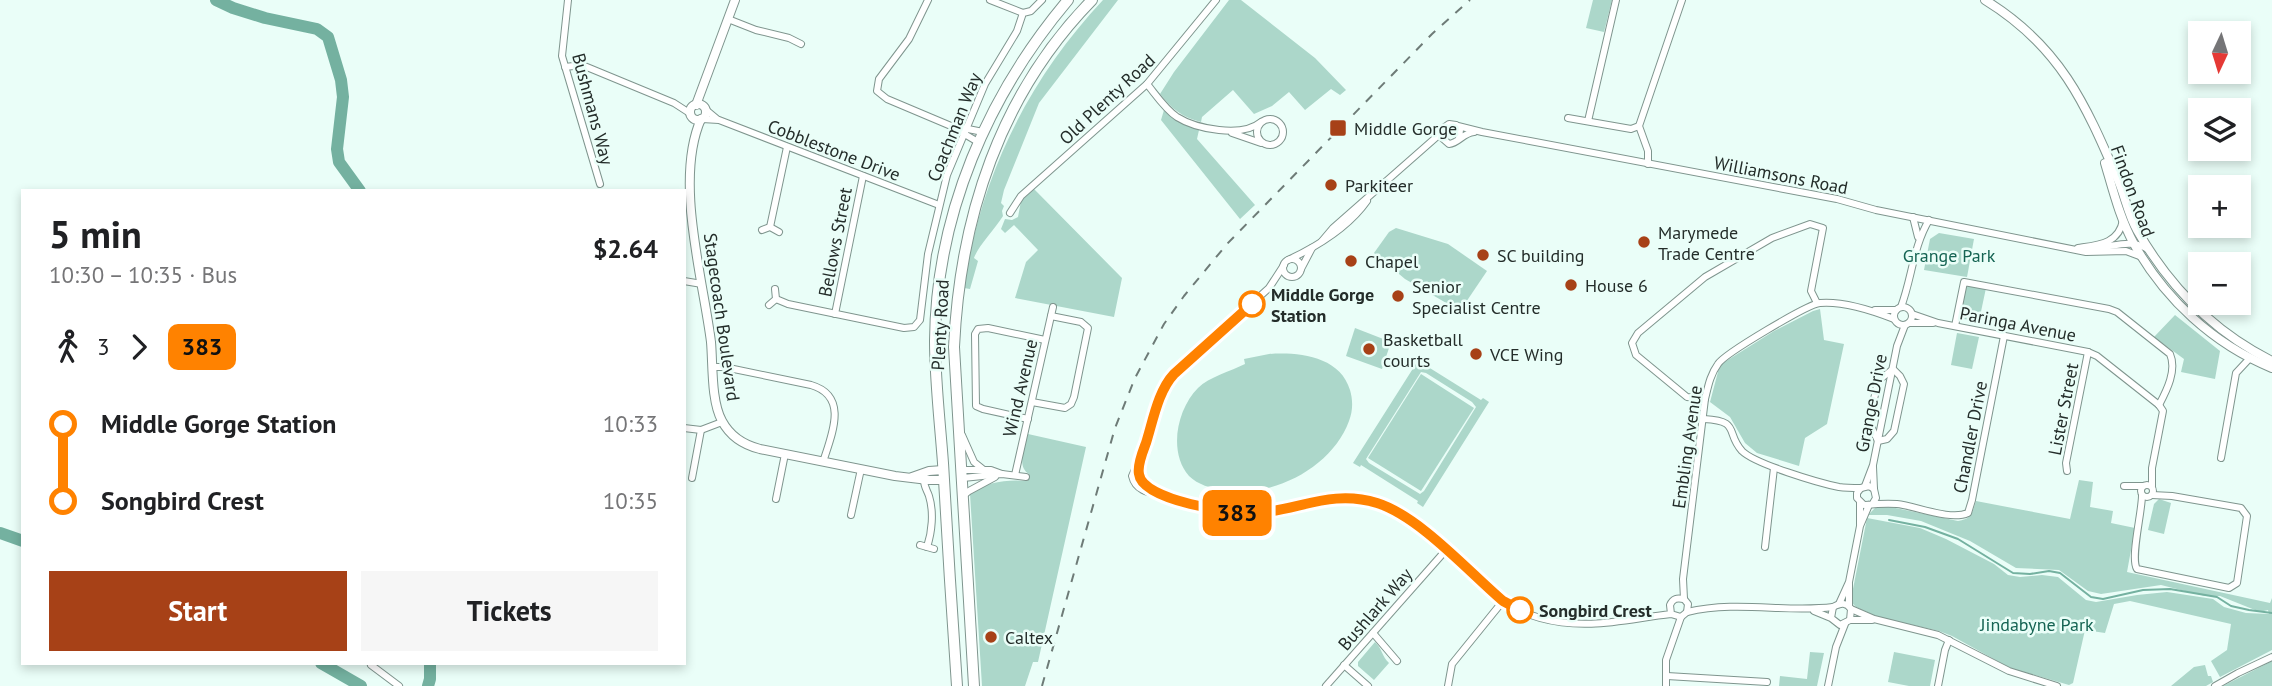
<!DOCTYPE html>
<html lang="en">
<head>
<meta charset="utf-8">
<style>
	body { margin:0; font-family:"PT Sans",sans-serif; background:#f6f6f6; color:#202124; height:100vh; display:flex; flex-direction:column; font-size:26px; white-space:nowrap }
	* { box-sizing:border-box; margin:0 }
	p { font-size:23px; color:#757577 }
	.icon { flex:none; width:38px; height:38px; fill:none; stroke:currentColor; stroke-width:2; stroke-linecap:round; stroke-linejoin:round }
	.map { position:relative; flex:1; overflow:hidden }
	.drawer { position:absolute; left:21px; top:189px; width:665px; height:476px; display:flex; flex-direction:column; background:#fff; border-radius:0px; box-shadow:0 4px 10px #0003 }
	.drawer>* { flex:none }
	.badge { padding:0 14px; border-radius:10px; font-size:24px; line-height:46px }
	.needle { width:46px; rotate:184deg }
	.tools { position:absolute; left:2188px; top:21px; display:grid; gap:14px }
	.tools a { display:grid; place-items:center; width:63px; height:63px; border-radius:0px; background:#fff; box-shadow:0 4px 10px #0003; font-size:35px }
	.map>.badge { position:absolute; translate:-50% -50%; box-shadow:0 0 0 4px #fff }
	.legs { display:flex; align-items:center; gap:10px; height:77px; padding:0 28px; font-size:23px }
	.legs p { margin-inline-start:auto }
	.head { display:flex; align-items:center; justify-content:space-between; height:119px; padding:0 28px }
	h1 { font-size:38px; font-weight:700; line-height:52px }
	.action { display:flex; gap:14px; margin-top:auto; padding:14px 28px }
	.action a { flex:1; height:80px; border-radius:0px; background:#a74117; color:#fff; font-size:28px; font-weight:700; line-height:80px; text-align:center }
	.action a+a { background:#f6f6f6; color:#202124 }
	ul { padding:0 28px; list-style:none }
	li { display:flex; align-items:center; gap:24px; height:77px; font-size:26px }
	li i { display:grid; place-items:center; width:10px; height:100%; margin:0 9px; background:currentColor }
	li i::after { content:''; width:18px; height:18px; margin:-9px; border:5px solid; border-radius:50%; background:#fff }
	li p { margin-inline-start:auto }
	li:first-child i { background:linear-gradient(#0000 50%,currentColor 0) }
	li:last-child i { background:linear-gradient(currentColor 50%,#0000 0) }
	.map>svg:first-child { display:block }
	.green { fill:#acd7ca; fill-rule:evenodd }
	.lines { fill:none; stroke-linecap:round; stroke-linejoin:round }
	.stream { stroke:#74b1a0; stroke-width:2 }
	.river { stroke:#74b1a0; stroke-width:12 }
	.minor-casing { stroke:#7f958e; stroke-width:8 }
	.tertiary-casing { stroke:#7f958e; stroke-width:10 }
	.trunk-casing { stroke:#7f958e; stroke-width:12 }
	.minor { stroke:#fff; stroke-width:6 }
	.tertiary { stroke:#fff; stroke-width:8 }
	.trunk { stroke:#fff; stroke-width:10 }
	.rail { stroke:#6e7b77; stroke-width:2; stroke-dasharray:9 9; stroke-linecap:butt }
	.line-1-casing { stroke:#fff; stroke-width:16 }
	.line-1 { stroke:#ff8200; stroke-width:10 }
	.poi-dot { fill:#a74117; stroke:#eafef8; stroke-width:2.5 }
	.stop-1-dot { fill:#fff; stroke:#ff8200; stroke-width:3.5 }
	.labels { text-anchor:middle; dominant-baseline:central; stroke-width:5; stroke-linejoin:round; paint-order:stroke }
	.street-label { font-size:18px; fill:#242d2a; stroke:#eafef8 }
	.poi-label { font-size:18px; fill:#242d2a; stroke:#eafef8; text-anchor:start }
	.park-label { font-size:18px; fill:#156453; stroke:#eafef8 }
	.stop-label { font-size:18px; font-weight:bold; fill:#242d2a; stroke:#eafef8; text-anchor:start }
</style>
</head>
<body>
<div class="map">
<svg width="2272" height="686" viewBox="0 0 2272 686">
	<rect width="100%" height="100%" fill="#eafef8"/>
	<g class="green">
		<path d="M1103,0H1118L1039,103L1004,190L1001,203L1004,206L1002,211L1003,216C995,229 978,246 974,258L978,261L970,289L964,288C980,178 1027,81 1103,0Z"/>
		<path d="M1229,0H1241L1315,58L1346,90L1340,95L1331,89L1305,110L1289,92L1272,106L1254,114L1233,90L1202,117L1201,122C1182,117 1172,109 1160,94L1174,72Z"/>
		<polygon points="1593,0 1612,0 1604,32 1586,28"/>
		<polygon points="1164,110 1178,121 1199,130 1197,139 1255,205 1240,219 1161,120"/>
		<polygon points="1034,189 1122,278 1114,317 1015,298 1026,262 1038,250 1014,225 1005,233 1001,229 1005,219 1012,220 1018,217 1021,201"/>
		<polygon points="1396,228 1448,244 1487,271 1460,311 1405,279 1374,253 1389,232"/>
		<polygon points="1939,233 1974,239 1967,277 1924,270 1930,239"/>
		<polygon points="1969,285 1986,288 1979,321 1963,319 1960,315 1966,287"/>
		<polygon points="1820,309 1824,340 1844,344 1827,424 1805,438 1799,466 1757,453 1745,443 1730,417 1710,402 1719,368 1723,363 1774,331 1813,311"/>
		<polygon points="2175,315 2220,351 2215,379 2181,372 2184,359 2154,337"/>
		<polygon points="1355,328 1391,342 1382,369 1346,356"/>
		<polygon points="1957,333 1979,337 1972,369 1951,365"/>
		<path d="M1269,354C1298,352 1340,356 1350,390C1353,400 1353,411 1349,421C1332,468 1271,499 1223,490C1211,488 1198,485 1189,476C1168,452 1177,409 1198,388C1209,377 1231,371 1245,364L1244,359Z"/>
		<path d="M1419,359L1425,363V365L1481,400L1483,398L1489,402L1423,507L1417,503L1418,501L1361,465L1360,467L1353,463ZM1421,372L1426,373L1472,402L1476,407L1424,491L1420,494L1369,463L1366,459Z"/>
		<polygon points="1421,374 1474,408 1421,491 1368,458"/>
		<path d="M1028,434L1086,447L1038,662H1033L1025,686H982L970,494C985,482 1008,479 1027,481L1029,474C1016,466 1025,447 1028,434Z"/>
		<path d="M2079,480L2093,482L2090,507L2113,511L2111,523L2135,528L2127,572L2270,603L2272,598V650L2220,677L2211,661L2227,650L2231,624L2130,601L2114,604L2105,633L2085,630L2073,683L2069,685L2010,668L1952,636L1939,631L1878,617L1856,607L1853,604L1852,594L1867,518L1920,528L1946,539L1994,564L2008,575L2020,577L2042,575L2058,577L2086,600L2096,602L2137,595L2167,592L2213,599L2224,607L2246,613L2269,614L2268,610L2260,612L2220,596H2205L2161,585L2101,594L2088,591L2059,570L2016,568L1970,541L1921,521L1887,515H1868L1876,507L1886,506L1958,521C1972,519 1972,513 1976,501L2070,519Z"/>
		<polygon points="2159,499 2171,503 2164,534 2148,530 2154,504"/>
		<path d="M1375,642C1382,648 1382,657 1389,663L1374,680L1358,666V662Z"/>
		<polygon points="1810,652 1824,653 1817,686 1779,686 1780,676 1807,679"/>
		<polygon points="1894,652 1935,660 1930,686 1909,686 1888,682"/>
		<polygon points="2272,661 2272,686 2223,686"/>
		<polygon points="2205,665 2208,676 2211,676 2213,682 2206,686 2171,686 2194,667"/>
	</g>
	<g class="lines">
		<polyline class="stream" points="1889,520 1925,527 1958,539 2013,573 2030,574 2049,571 2060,573 2091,597 2103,599 2143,590 2170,589 2217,597 2231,606 2249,610 2272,613"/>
		<g class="river">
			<polyline points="216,0 233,8 265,18 317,29 328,37 341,80 343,97 337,149 339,162 360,191"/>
			<polyline points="0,533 23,541"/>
			<polyline points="321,663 361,686"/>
			<polyline points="428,686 430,679 430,663"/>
		</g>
		<defs>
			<g id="minor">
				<polyline points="568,0 562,56 600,184"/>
				<polyline points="928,0 909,39 879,79 877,91 887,99 951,126 978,142"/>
				<polyline points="990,0 1023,13"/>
				<polyline points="728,19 756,30 789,38 801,44"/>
				<polyline points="565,67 582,65 674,103 691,114"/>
				<path d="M1147,84C1156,95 1165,109 1177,117C1196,129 1242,138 1261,122"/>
				<polyline points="705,109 717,119"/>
				<polyline points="1568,118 1631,129 1639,126"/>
				<circle cx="1270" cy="132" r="13"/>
				<polyline points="702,119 719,120 939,205"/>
				<polyline points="1588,121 1616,0"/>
				<polyline points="1454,125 1482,132 1837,199 1876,210 2086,252 2126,251 2142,257"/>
				<polyline points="953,126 983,132"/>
				<polyline points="1232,133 1261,143"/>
				<path d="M1459,138L1460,130L1456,125L1449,124L1442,129L1441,137L1449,144C1459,143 1463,133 1474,132"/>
				<polyline points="1648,164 1648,151 1639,126 1682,0"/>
				<polyline points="1010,213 1021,196 1147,84 1216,0"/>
				<polyline points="1913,217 1918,237"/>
				<polyline points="770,227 787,147"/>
				<polyline points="762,230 770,227 779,232"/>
				<polyline points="1322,241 1333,228 1441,133"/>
				<path d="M2078,248C2098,245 2119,244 2123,220"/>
				<path d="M2092,248C2112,248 2131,237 2149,250"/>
				<circle cx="1292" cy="268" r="9"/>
				<path d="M1288,260C1318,246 1348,228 1367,201"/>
				<polyline points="1301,269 1312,248"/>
				<polyline points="684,281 702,284"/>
				<polyline points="776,299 788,304 904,328 914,327 920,320 928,254 947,175 985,84 1017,31 1023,13 1031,11 1042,0"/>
				<polyline points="769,305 776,299 775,289"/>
				<circle cx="1903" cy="316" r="9"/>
				<path d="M1901,307C1912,278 1913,247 1929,220"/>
				<polyline points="1875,310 1896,310"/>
				<polyline points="835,314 863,176"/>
				<polyline points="1912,314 1938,323 2088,352 2097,356 2159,405"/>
				<polyline points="1909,323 1933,323"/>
				<path d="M1955,326L1964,282L2109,309L2117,312L2170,354C2177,370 2167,390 2159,405"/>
				<path d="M713,367H724L811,385C849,396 832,434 823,462"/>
				<polygon points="1893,369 1900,376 1904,384 1894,431 1887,439 1878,441 1869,422 1878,381"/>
				<polyline points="1705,399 1687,397 1636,355 1632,343 1638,333 1705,277 1772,238 1810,224 1823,228 1811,291 1817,303"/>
				<polyline points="1032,402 1065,408 1071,404 1074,397 1088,328 1081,322 1051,316"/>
				<polyline points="1028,419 983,409 976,406 975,334 978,329 988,328 1045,340"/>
				<path d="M1704,419C1741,421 1725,432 1742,451C1755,464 1819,483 1839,487C1846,488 1854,488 1861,488"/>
				<polyline points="684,428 701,430 722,422"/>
				<polyline points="962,435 974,462 984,470"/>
				<path d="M1144,449L1132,476C1136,494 1155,493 1170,497C1203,508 1234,516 1269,512C1299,508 1326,494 1357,498C1435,508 1468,598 1540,618C1587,631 1626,619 1671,614L1681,617L1687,612L1688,604L1684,599C1677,598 1673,598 1670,605L1671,614"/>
				<polyline points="2221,458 2236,373 2250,358"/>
				<polyline points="1873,467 1874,489"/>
				<polyline points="963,470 991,470 1002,474"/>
				<polyline points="2067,471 2066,463 2088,352"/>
				<polyline points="1015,475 1053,307"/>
				<polyline points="692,478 701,430"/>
				<polyline points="963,478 1002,474 1026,477"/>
				<path d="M924,480C924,487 927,490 929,496C934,512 932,532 927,547"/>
				<circle cx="2147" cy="491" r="6"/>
				<polyline points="1865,486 1873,465 1897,346 1905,325"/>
				<polyline points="2124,486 2143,486"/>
				<polyline points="2152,486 2152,468 2163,411 2159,405"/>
				<path d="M1157,491L1147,486L1138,473C1144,448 1157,393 1174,374L1269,288L1284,265"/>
				<path d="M2142,495C2142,513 2130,558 2137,569L2229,588L2237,583L2247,516L2241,508L2172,496L2152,495"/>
				<polyline points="963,496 969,491 995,477"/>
				<polyline points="776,499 785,454"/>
				<polyline points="1860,502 1860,524"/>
				<path d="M1873,503L1876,498L1874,489L1869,486L1861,488L1857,493V498L1864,505C1875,504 1885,503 1897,504C1916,506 1950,521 1968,513L1972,500L2004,336"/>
				<polyline points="851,515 861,469"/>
				<polyline points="920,545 934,549"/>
				<polyline points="1765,547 1774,468"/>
				<path d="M1684,599L1683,579L1705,399C1708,387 1710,375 1718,364C1724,354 1808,304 1820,303C1844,301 1871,310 1894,319"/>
				<polyline points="1839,604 1849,582 1860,526 1869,505"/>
				<polyline points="1849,606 1849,584"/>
				<polyline points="1851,609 1874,619 1938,635 2009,671 2057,686"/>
				<path d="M1814,611L1831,618L1840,625L1850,620L1851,609C1846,602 1841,603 1833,607L1831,618"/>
				<path d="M1687,612C1739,600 1784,613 1833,607"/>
				<polyline points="1850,620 1872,620"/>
				<polyline points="1373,633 1397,661"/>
				<polyline points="371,665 399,686"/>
				<polyline points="1344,665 1368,686"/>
				<polyline points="1667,676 1767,682"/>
				<polyline points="1326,686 1446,550"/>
				<polyline points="1448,686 1452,664 1503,601"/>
				<polyline points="1666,686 1666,660 1681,617"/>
				<polyline points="1828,686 1836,647 1845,624"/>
				<polyline points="1938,686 1945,650 1949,640"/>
				<polyline points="2215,686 2238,673 2272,657"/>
			</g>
			<g id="tertiary">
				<path d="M1985,0C2060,46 2085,103 2118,180C2125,196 2128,214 2137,230C2169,286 2214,332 2272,361"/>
				<circle cx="698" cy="112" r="8"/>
				<polyline points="696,105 735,0"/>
				<path d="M701,119C674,180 703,278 711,342C713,365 711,401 722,421C730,436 744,445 760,449L895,476L928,480H943"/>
				<path d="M2105,163C2113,190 2120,219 2134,244C2165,299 2213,344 2272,368"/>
				<polyline points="912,477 929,471 943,470"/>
			</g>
			<g id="trunk">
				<path d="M957,686C952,612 947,537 943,463C940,422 935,381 935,341C936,214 988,95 1068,0"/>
				<path d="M974,686L954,347C960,217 1000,94 1092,0"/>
			</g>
		</defs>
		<use href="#minor" class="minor-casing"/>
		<use href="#tertiary" class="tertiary-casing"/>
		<use href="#trunk" class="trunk-casing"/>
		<use href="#minor" class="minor"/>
		<use href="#tertiary" class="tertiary"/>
		<use href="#trunk" class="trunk"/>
		<polyline class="rail" points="1042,686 1115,428 1135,378 1164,324 1184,296 1227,244 1432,34 1470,0"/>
	</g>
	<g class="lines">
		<defs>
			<path id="line-1" d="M1252,304L1174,374C1158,391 1153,421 1146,443C1143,451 1137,465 1139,474C1142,501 1234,514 1256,513C1299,510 1332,489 1377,503C1419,516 1468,571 1503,601L1520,610"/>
		</defs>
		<use href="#line-1" class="line-1-casing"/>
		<use href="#line-1" class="line-1"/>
	</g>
	<g class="poi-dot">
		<rect x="1329" y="119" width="18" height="18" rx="3.5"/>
		<circle cx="1331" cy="185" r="7"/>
		<circle cx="1644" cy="242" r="7"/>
		<circle cx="1483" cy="255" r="7"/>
		<circle cx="1351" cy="261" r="7"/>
		<circle cx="1571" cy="285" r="7"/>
		<circle cx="1398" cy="296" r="7"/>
		<circle cx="1369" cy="349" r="7"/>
		<circle cx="1476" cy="354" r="7"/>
		<circle cx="991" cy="637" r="7"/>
	</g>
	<g class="stop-1-dot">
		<circle cx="1252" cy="304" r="12"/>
		<circle cx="1520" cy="610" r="12"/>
	</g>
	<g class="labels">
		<g class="street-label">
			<text transform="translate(1107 99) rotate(-43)">Old Plenty Road</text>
			<text transform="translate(593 109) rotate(75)">Bushmans Way</text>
			<text transform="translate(954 127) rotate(-68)">Coachman Way</text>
			<text transform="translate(834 150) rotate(21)">Cobblestone Drive</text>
			<text transform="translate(1781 175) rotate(11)">Williamsons Road</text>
			<text transform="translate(2133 191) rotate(70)">Findon Road</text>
			<text transform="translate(835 242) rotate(-79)">Bellows Street</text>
			<text transform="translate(722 317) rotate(82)">Stagecoach Boulevard</text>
			<text transform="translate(2018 324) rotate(11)">Paringa Avenue</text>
			<text transform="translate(940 325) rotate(-87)">Plenty Road</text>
			<text transform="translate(1020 388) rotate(-77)">Wind Avenue</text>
			<text transform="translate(1871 403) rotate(-79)">Grange Drive</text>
			<text transform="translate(2063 409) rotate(-79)">Lister Street</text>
			<text transform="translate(1970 437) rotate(-79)">Chandler Drive</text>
			<text transform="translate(1687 447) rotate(-82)">Embling Avenue</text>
			<text transform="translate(1375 609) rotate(-49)">Bushlark Way</text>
		</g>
		<g class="poi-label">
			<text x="1354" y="128">Middle Gorge</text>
			<text x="1345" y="185">Parkiteer</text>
			<text x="1658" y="232">Marymede<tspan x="1658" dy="21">Trade Centre</tspan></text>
			<text x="1497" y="255">SC building</text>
			<text x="1365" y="261">Chapel</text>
			<text x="1585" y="285">House 6</text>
			<text x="1412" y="286">Senior<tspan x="1412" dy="21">Specialist Centre</tspan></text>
			<text x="1383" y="339">Basketball<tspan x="1383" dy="21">courts</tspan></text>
			<text x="1490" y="354">VCE Wing</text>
			<text x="1005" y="637">Caltex</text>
		</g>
		<g class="park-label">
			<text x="1949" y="255">Grange Park</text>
			<text x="2037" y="624">Jindabyne Park</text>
		</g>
		<g class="stop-label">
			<text x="1271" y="294">Middle Gorge<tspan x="1271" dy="21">Station</tspan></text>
			<text x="1539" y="610">Songbird Crest</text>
		</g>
	</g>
</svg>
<div class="tools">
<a><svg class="needle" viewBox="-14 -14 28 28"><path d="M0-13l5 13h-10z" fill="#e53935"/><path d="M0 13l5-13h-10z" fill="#757577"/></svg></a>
<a><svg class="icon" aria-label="layers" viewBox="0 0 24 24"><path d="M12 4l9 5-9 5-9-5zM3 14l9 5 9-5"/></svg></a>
<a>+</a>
<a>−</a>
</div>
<b class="badge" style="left:1237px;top:513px;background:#ff8200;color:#111">383</b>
<section class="drawer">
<div class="head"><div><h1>5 min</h1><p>10:30 – 10:35 · Bus</p></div><b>$2.64</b></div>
<div class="legs"><svg class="icon" aria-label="walk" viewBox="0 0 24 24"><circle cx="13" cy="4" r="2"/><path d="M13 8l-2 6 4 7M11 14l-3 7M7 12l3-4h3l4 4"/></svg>3<svg class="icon" aria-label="forward" viewBox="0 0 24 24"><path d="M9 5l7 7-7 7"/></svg><b class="badge" style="background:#ff8200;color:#111">383</b></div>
<ul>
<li><i style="color:#ff8200"></i><b>Middle Gorge Station</b><p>10:33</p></li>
<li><i style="color:#ff8200"></i><b>Songbird Crest</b><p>10:35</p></li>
</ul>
<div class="action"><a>Start</a><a>Tickets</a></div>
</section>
</div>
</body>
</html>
